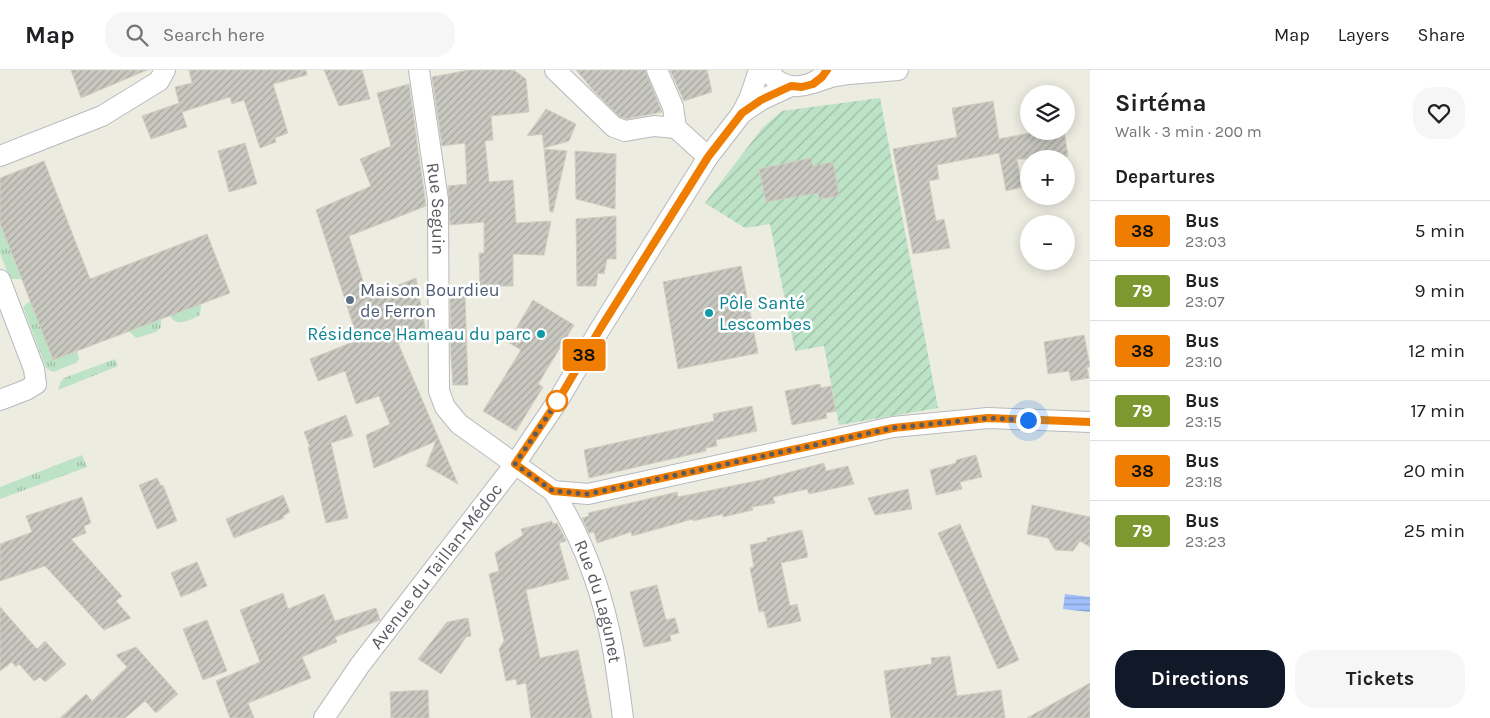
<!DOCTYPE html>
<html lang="en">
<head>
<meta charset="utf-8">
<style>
	body { margin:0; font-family:Karla,sans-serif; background:#f6f6f6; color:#202124; height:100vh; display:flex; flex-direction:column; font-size:19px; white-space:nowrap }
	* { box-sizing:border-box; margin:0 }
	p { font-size:16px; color:#757577 }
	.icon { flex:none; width:28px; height:28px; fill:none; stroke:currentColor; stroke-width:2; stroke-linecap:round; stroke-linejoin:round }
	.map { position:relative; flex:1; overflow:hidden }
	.panel { display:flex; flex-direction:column; background:#fff; width:400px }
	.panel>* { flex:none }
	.badge { padding:0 10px; border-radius:4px; font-size:18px; line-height:32px }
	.controls { position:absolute; left:1020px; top:15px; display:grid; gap:10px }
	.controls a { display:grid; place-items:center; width:55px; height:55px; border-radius:50%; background:#fff; box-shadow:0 2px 12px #0003; font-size:25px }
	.you { position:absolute; width:25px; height:25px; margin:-12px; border:4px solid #fff; border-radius:50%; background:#1a73e8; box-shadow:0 0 0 8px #1a73e833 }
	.map>.badge { position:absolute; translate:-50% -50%; box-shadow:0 0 0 2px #fff }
	h2 { padding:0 25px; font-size:19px; line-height:45px }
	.round { display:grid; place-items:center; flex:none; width:52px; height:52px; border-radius:20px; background:#f6f6f6 }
	.head { display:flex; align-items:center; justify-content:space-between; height:85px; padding:0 25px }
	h1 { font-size:24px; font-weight:700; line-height:38px }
	.primary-button { display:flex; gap:10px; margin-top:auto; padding:10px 25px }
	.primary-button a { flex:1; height:58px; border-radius:20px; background:#111827; color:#fff; font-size:20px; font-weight:700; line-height:58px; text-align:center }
	.primary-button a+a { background:#f6f6f6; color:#202124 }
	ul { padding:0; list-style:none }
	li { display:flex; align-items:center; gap:15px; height:60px; padding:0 25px; border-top:1px solid #e0e0e0 }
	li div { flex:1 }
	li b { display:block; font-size:19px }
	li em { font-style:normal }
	li .badge { min-width:55px; font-weight:700; text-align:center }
	header { display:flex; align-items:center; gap:30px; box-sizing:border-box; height:70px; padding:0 25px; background:#fff; border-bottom:1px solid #e0e0e0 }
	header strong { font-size:24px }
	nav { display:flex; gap:28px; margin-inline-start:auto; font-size:18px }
	.search { width:350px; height:45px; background:#f6f6f6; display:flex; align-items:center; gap:12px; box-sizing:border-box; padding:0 18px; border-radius:20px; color:#757577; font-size:19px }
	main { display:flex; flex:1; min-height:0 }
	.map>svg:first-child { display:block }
	.grass { fill:url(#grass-tufts) }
	.garden { fill:url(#garden-furrows) }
	.water { fill:url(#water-rules) }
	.building { fill:url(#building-hatch); stroke:#d0cfbf }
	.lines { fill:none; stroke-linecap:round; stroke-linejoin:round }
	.minor-casing { stroke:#b8b9bf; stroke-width:22 }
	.minor { stroke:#fff; stroke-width:20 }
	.line-casing { stroke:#fff; stroke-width:11 }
	.line { stroke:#ee7d01; stroke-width:8 }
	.walk { stroke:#595b61; stroke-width:5; stroke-dasharray:0 9 }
	.service-dot { fill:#5c6f8a; stroke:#fff; stroke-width:2 }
	.culture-dot { fill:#0f9aa8; stroke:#fff; stroke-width:2 }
	.stop-dot { fill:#fff; stroke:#ee7d01; stroke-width:2.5 }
	.labels { text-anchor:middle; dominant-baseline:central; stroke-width:5; stroke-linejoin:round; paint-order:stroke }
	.street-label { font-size:18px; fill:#595b61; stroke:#fff }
	.service-label { font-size:18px; fill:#4e5e75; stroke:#fff; text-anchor:start }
	.culture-label { font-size:18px; fill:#0d838f; stroke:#fff; text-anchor:start }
</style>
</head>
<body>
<header>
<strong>Map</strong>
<div class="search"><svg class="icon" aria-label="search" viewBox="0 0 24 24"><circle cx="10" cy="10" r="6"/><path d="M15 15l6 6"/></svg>Search here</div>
<nav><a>Map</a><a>Layers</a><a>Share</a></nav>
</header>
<main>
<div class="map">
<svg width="1090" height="648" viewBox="0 0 1090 648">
	<defs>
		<pattern id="grass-tufts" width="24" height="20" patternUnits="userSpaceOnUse" patternTransform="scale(1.25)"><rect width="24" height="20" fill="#bde3c6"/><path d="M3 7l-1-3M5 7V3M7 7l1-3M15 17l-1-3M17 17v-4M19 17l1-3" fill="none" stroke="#9dbba4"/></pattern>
		<pattern id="garden-furrows" width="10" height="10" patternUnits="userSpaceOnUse" patternTransform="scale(1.25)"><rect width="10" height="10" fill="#bde3c6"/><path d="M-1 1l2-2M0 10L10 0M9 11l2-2" fill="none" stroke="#9dbba4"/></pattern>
		<pattern id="water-rules" width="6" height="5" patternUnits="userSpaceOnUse" patternTransform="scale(1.25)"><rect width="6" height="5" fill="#a1bffc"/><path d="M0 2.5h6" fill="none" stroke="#869ecf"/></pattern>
		<pattern id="building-hatch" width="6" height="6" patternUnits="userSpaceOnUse" patternTransform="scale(1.25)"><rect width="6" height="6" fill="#c8c8c0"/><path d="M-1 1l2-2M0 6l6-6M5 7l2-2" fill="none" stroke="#a5a59f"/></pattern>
	</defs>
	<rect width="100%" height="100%" fill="#ecece1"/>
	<g class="grass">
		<polygon points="0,153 21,209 13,209 9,207 0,183"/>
		<polygon points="30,231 53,290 77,281 79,289 76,293 53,302 46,298 23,237"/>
		<path d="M201,234L200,245C190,250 177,258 170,246Z"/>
		<polygon points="161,249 161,257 156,262 136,268 129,261"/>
		<polygon points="115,289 118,296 58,320 60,313 64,308"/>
		<polygon points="82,385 87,397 0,429 0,417"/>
	</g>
	<polygon class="garden" points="880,28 938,338 839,355 824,276 795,281 770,154 745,158 705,133 763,57 782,41"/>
	<polygon class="water" points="1065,524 1090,527 1090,542 1063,539"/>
	<g class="building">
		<polygon points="71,0 147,0 81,28"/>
		<polygon points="189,0 306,0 307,5 273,14 288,63 275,68 276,72 260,78 244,30 232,34 230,27 182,42 187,57 151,69 142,46 179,33 175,17 192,13"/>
		<polygon points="324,0 362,0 370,29 339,36"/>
		<polygon points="469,0 514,0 526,9 529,42 491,46 493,70 485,71 489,112 513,110 516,153 551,151 544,185 513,184 513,216 480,216 479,183 484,183 484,152 450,155 448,116 467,114 465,73 442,76 432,7"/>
		<polygon points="576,0 645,0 662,42 626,49 620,47 593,20"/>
		<polygon points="670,0 707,0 712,22 684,31"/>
		<polygon points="409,14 426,136 349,166 368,227 416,208 426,263 398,273 458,414 426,396 436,371 374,398 366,365 390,354 379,326 356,334 345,301 318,311 310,289 358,270 316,140 371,116 360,89 391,76 377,23"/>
		<polygon points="993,31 999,69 1040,61 1064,61 1068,86 1052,89 1017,89 1022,117 1006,121 999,83 937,95 939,109 929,111 936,151 944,149 950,178 913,184 893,79 957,67 952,38"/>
		<polygon points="546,39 576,54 569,71 544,78 542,64 527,66"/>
		<polygon points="245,73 257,114 229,122 218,81"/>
		<polygon points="544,79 567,81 553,142 550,142"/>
		<polygon points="575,81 616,84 615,139 576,129"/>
		<polygon points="811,88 813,96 833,92 839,126 819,129 818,123 766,132 759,99"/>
		<polygon points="44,91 90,209 207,164 230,223 53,290 0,153 0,108"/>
		<polygon points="616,146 616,189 607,189 604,204 598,203 596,216 577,216 576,149"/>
		<polygon points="741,196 758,283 678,299 663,212"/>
		<polygon points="450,226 465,226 468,315 453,315 451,287"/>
		<polygon points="533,230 574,255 538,314 543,317 516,361 483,341 521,280 508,272"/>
		<polygon points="1084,265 1090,296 1087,298 1089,308 1071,311 1069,301 1048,304 1044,272"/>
		<polygon points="820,314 821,318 831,316 836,341 826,343 827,348 792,355 785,321"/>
		<polygon points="752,336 757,361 716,370 717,376 706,378 706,381 589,408 584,380 714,351 713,344"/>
		<polygon points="346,345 353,366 331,373 348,448 326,453 308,377 310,377 304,362"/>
		<polygon points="976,385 982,407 960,412 962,419 936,425 930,400 956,393 956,390"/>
		<polygon points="824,393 826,401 848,396 854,414 809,424 807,419 773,427 775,433 752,437 753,440 723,447 723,444 693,451 693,449 632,466 631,462 597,473 594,462 589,463 582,448 589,446 588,443 677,422 678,427 761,410"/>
		<polygon points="157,408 161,416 163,415 177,451 157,459 139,415"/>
		<polygon points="908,419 912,439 875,445 868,428"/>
		<polygon points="283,425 290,442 283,446 284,448 234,468 226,449"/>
		<polygon points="82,427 91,453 84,456 86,463 71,469 122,526 116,531 131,548 104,560 45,496 0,511 0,474 32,462 26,446"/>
		<polygon points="1032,435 1090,447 1090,477 1080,471 1073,481 1055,480 1048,468 1027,464"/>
		<polygon points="552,451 553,454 557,453 566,471 559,473 569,509 526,520 540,588 578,580 592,648 531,648 526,613 517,615 516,609 506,611 499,579 504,571 489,504 499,501 495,483 523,465 521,459"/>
		<polygon points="960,454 1019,590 998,599 938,463"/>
		<polygon points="802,460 808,487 781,493 790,536 797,534 801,551 768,558 764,541 759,542 750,498 754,497 750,475 767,471 767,468"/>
		<polygon points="197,492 207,516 181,527 171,503"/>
		<polygon points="657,515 666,550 675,548 679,563 670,565 671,571 644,577 630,522"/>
		<polygon points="283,523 288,539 324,524 335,551 376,538 380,550 335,567 337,572 302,587 311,608 248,633 254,648 230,648 216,611 260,592 240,540"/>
		<polygon points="0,537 37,579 45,571 66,594 45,612 40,607 34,611 19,594 16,597 12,592 0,601"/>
		<polygon points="468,548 471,566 466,567 441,604 418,589 447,552"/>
		<polygon points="207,550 227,601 203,610 183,559"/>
		<polygon points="136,577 178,624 156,643 145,631 125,648 60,648 86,624 92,631 127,597 116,585"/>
		<polygon points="950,586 957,626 1001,620 1005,648 891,648 884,601 932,594 931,588"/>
		<polygon points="1090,613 1090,648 1027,648"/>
		<polygon points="428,620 429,648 391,648 390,622"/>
	</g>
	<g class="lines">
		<defs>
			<g id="minor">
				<path id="s1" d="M419,0L438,130L439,321L445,337L459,354L553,421L588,424L893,357L988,348L1090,352"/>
				<polyline points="555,0 614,57 625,61 654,56 676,58"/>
				<polyline points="657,0 673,37 676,58 708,87"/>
				<path d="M768,0C780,21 806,20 823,6"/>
				<polyline points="813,13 831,7 849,4 898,0"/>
				<polyline points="742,43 761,30 791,16"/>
				<polyline points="0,86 102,46 159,11 165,0"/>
				<polyline points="0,210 34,299 36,314 26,320 0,330"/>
				<path id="s2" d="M553,421C583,469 603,524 613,579C617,602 620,625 623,648"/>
				<path id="s3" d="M324,648L360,595L515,394L559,329L600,259L708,87L742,43L750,27L759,0"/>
			</g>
		</defs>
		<use href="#minor" class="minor-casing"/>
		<use href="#minor" class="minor"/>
	</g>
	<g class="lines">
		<defs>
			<polyline id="line" points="827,0 822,7 813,14 802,17 791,16 761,30 742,43 708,87 600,259 559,329 515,394 553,421 588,424 893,358 988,348 1090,352"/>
		</defs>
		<use href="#line" class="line-casing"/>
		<use href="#line" class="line"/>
		<polyline class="walk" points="557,331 559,329 515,394 553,421 588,424 893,358 988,348 1028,350"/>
	</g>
	<circle class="service-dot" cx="350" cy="230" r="5"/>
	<g class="culture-dot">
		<circle cx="709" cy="243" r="5"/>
		<circle cx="541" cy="264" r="5"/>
	</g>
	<circle class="stop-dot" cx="557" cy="331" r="10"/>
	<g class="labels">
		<g class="street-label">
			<text stroke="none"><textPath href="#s1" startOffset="140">Rue Seguin</textPath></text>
			<text stroke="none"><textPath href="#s3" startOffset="189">Avenue du Taillan-Médoc</textPath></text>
			<text stroke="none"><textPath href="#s2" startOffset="120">Rue du Lagunet</textPath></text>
		</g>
		<g class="service-label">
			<text x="360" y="220">Maison Bourdieu<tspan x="360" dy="21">de Ferron</tspan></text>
		</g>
		<g class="culture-label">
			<text x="719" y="233">Pôle Santé<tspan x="719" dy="21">Lescombes</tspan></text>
			<text x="531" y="264" text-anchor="end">Résidence Hameau du parc</text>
		</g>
	</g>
</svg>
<div class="controls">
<a><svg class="icon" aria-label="layers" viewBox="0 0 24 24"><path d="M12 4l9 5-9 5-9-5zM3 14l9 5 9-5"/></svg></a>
<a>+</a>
<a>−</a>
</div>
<div class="you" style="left:1028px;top:350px"></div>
<b class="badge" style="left:584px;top:285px;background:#ee7d01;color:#111">38</b>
</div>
<section class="panel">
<div class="head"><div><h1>Sirtéma</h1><p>Walk · 3 min · 200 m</p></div><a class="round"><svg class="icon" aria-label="heart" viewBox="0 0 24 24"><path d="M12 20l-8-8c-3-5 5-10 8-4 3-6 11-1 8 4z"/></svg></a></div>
<h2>Departures</h2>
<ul>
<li><span class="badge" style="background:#ee7d01;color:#111">38</span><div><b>Bus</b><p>23:03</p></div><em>5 min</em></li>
<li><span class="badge" style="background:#7c982e;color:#fff">79</span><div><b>Bus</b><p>23:07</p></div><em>9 min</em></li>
<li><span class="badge" style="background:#ee7d01;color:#111">38</span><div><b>Bus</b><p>23:10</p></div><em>12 min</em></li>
<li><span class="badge" style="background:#7c982e;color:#fff">79</span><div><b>Bus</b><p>23:15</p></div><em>17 min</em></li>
<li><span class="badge" style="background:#ee7d01;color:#111">38</span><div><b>Bus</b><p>23:18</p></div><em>20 min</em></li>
<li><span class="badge" style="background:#7c982e;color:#fff">79</span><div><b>Bus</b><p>23:23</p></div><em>25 min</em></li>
</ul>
<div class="primary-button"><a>Directions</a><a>Tickets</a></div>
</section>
</main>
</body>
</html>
